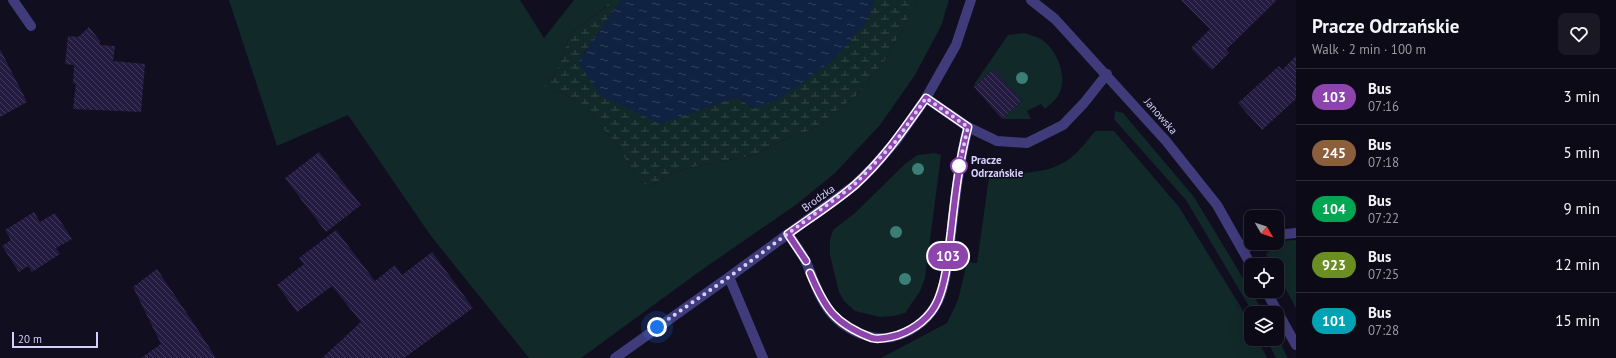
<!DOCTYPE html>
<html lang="en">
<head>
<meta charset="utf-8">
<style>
	body { margin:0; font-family:"PT Sans",sans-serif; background:#1b1825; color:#f1f3f6; height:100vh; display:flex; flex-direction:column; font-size:15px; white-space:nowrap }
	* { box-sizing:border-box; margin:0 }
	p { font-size:13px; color:#9a9aa2 }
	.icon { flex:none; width:22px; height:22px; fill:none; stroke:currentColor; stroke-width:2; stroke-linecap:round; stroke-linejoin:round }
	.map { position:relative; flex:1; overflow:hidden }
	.details { display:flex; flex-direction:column; background:#0d0a18; width:320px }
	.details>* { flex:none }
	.badge { padding:0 8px; border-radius:13px; font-size:14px; line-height:26px }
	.needle { width:26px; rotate:129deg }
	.controls { position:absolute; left:1244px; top:210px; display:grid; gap:8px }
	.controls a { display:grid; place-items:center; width:40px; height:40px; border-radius:8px; background:#0d0a18; box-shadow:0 4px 16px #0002,0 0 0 1px #2d2b37; font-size:20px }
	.scale { position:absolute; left:12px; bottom:10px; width:86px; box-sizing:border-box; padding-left:4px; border:2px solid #d6cffc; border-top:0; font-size:11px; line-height:14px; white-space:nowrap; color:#d6cffc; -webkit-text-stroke:3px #110e20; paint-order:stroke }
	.you { position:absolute; width:20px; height:20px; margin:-10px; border:3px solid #fff; border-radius:50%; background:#1a73e8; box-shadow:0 0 0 6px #1a73e833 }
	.map>.badge { position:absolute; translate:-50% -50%; box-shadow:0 0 0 2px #fff }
	.round { display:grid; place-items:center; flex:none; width:42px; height:42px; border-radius:8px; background:#1b1825 }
	.summary { display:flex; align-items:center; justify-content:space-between; height:68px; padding:0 16px }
	h1 { font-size:19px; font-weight:700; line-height:30px }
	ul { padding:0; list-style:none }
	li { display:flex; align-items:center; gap:12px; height:56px; padding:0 16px; border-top:1px solid #2d2b37 }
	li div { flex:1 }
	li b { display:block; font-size:15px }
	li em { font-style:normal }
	li .badge { min-width:44px; font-weight:700; text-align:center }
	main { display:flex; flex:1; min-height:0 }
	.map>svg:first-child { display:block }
	.grass { fill:#112929 }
	.wetland { fill:url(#wetland-marsh) }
	.water { fill:url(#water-ripples) }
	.building { fill:url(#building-back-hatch) }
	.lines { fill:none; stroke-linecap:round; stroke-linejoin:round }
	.service { stroke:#403c7c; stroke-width:10 }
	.minor { stroke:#403c7c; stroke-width:10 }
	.tertiary { stroke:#403c7c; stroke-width:10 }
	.tree { fill:#3c7d76 }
	.line-casing { stroke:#fff; stroke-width:9 }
	.line { stroke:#8e44ad; stroke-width:6 }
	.walk { stroke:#d6cffc; stroke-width:4; stroke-dasharray:0 7.2 }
	.stop-dot { fill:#fff; stroke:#8e44ad; stroke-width:2 }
	.labels { text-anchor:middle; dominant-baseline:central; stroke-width:3; stroke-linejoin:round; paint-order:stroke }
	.street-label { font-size:11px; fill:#d6cffc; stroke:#110e20 }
	.stop-label { font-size:11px; font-weight:bold; fill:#d6cffc; stroke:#110e20; text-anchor:start }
</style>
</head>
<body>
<main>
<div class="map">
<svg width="1296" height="358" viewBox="0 0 1296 358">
	<defs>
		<pattern id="wetland-marsh" width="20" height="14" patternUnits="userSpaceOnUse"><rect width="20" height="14" fill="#112929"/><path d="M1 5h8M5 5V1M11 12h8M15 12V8" fill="none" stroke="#334749"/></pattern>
		<pattern id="water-ripples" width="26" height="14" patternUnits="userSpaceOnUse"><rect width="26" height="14" fill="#0f2242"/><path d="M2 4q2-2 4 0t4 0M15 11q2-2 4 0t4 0" fill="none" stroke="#31415e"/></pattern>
		<pattern id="building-back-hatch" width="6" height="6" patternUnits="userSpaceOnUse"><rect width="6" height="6" fill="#231b40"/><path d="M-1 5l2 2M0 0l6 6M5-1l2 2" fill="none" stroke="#423b5c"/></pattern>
	</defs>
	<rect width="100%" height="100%" fill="#110e20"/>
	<g class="grass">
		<polygon points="229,0 520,0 544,38 574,0 607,0 608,5 571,33 554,77 546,80 549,89 562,93 581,103 615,142 639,181 650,187 668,175 692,167 754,155 793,135 812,130 858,94 885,60 904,27 917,0 949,0 941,26 915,75 880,125 835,173 797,204 703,269 581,358 529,358 431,236 348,115 277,146"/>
		<path d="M1024,33C1029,35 1035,36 1039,38C1057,48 1069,77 1058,96C1055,101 1049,105 1045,109L1041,104L1027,111L1031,119H1002L1022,101L993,69L974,87L975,83L1008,35Z"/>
		<polygon points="1115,111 1123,113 1194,197 1264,313 1253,313 1186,200 1114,119"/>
		<path d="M1095,131H1114L1179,207L1239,304L1251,326V339H1258L1267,358H881L947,323L958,300L967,262L977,263L990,170C1004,177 1008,175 1023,173C1061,170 1072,161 1095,131Z"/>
		<polygon points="934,153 941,155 925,278 920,291 905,313 893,316 880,317 855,311 844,301 839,292 830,255 830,240 833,230 855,213 906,163 918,155"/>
		<polygon points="1296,240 1296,308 1277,273 1277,265 1272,265 1266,254 1280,241"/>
		<polygon points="1277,337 1288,358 1276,358 1266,339 1277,339"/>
	</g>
	<polygon class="wetland" points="607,0 621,0 578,62 660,123 736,97 754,108 866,23 874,0 917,0 904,27 885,60 858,94 812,130 793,135 754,155 692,167 668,175 650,187 639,181 615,142 581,103 562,93 549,89 544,85 546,80 554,77 571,33 607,6"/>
	<polygon class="water" points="621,0 874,0 866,23 832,61 778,100 754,108 736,97 660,124 600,95 578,62"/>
	<g class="building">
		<polygon points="1181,0 1277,0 1226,50 1229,53 1212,70 1191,48 1210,29"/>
		<polygon points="89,27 100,41 100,45 115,46 113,61 145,64 141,112 73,109 76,83 73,84 74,65 65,64 68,36 78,37"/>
		<polygon points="0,49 27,102 0,117"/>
		<polygon points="1296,56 1296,99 1262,130 1238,103 1279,66 1282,70"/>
		<polygon points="993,69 1022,101 1002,119 974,87"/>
		<polygon points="319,152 361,205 326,232 285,178"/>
		<polygon points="34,212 40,222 55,213 72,239 56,248 60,254 32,272 28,266 19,272 2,246 11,240 5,230"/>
		<polygon points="336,230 375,281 395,265 402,275 432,252 473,308 404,358 322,358 361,322 332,286 297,312 277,285 304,264 299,258"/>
		<polygon points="157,269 198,330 216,358 141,358 161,344 133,287"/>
	</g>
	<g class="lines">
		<g class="service">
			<polyline points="13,0 31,26"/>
			<polyline points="926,98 968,127 997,141 1027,143 1063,125 1084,103 1107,74"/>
			<path d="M788,234C794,243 802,253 806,262C814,280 819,299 832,314C845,329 866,339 885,338C908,336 928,321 938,301C947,281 948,256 951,235C955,199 959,163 968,127"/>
			<polyline points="729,277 763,358"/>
		</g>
		<g class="minor">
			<polyline points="1031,0 1055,19 1166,141 1217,205 1251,265"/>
			<polyline points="1277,235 1296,233"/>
			<polyline points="1243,250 1255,243"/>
			<polyline points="1266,291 1296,345"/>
		</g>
		<polyline class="tertiary" points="615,358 729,277 855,185 874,166 896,141 926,98 956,45 971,0"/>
	</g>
	<g class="tree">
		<circle cx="1022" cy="78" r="6"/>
		<circle cx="918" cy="169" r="6"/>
		<circle cx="896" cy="232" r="6"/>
		<circle cx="905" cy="279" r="6"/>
	</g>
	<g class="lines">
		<defs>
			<path id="line" d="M806,261L788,234C810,218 834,203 855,185C883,160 904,129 926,98L968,127C959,161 955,196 951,232C948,254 947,278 938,300C931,317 915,329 898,335C891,337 879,340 872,338C835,324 825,309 810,273"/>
		</defs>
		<use href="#line" class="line-casing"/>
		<use href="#line" class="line"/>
		<polyline class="walk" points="657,327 729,277 854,185 896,141 926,98 968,127 959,166"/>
	</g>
	<circle class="stop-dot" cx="959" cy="166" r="8"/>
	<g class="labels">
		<g class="street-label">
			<text transform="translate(1161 116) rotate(49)">Janowska</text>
			<text transform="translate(818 198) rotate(-36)">Brodzka</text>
		</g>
		<g class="stop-label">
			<text x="971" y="160">Pracze<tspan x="971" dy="13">Odrzańskie</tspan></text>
		</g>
	</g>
</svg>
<div class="controls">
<a><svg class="needle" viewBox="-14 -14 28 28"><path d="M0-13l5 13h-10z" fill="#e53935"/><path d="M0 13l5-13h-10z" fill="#9a9aa2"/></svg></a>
<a><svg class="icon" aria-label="locate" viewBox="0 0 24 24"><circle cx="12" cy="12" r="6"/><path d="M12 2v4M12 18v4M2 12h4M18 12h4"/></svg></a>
<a><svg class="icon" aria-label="layers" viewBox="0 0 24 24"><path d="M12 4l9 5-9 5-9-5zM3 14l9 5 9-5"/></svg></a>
</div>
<div class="scale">20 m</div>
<div class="you" style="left:657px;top:327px"></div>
<b class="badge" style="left:948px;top:256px;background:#8e44ad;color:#fff">103</b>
</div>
<section class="details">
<div class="summary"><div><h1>Pracze Odrzańskie</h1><p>Walk · 2 min · 100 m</p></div><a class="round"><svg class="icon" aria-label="heart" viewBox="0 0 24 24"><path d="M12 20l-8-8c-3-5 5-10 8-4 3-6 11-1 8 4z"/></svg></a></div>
<ul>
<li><span class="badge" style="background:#8e44ad;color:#fff">103</span><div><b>Bus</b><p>07:16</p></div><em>3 min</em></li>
<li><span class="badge" style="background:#8b5e3c;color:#fff">245</span><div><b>Bus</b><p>07:18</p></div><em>5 min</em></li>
<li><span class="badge" style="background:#00a651;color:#fff">104</span><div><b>Bus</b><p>07:22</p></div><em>9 min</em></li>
<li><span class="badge" style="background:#6b8e23;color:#fff">923</span><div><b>Bus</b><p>07:25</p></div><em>12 min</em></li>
<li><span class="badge" style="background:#00a3b4;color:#fff">101</span><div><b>Bus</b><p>07:28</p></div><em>15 min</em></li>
</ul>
</section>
</main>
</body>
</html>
